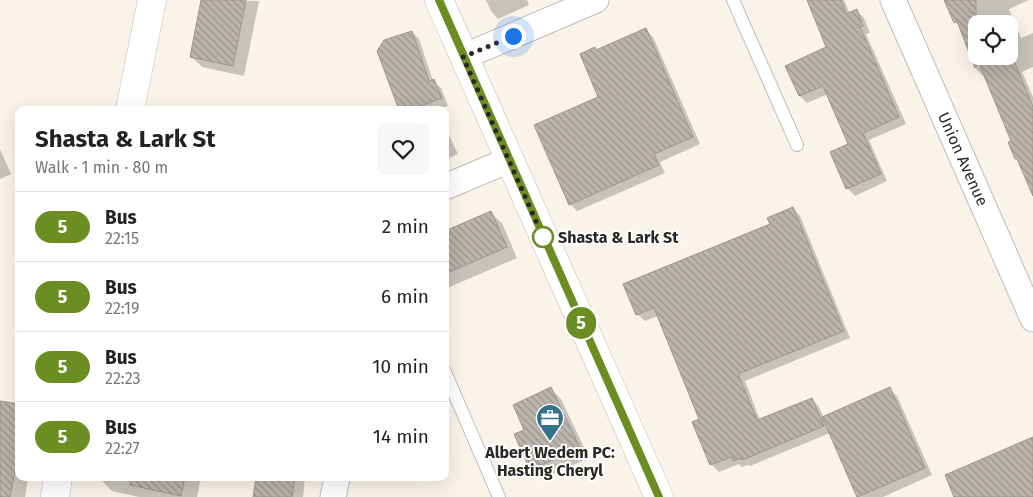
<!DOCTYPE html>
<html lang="en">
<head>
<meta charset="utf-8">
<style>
	body { margin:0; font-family:"Fira Sans",sans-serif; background:#f6f6f6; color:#222; height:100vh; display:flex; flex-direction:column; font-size:19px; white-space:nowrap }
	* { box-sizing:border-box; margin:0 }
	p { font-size:16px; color:#767676 }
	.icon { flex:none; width:28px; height:28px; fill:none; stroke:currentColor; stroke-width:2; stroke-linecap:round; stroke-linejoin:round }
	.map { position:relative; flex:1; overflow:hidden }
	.sheet { position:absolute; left:15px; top:106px; width:434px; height:375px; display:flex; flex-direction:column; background:#fff; border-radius:10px; box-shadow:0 5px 20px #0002 }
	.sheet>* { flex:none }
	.badge { padding:0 10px; border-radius:16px; font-size:18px; line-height:32px }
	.buttons { position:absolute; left:968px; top:15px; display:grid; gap:10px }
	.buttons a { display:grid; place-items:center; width:50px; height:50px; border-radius:10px; background:#fff; box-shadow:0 5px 20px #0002; font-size:25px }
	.you { position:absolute; width:25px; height:25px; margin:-12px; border:4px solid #fff; border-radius:50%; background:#1a73e8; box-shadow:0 0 0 8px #1a73e833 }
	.map>.badge { position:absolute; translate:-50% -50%; box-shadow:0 0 0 2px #fff }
	.round { display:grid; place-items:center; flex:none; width:52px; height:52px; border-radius:10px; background:#f6f6f6 }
	.overview { display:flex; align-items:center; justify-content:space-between; height:85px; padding:0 20px }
	h1 { font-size:24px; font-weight:700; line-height:38px }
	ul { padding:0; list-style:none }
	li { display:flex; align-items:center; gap:15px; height:70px; padding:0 20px; border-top:1px solid #e0e0e0 }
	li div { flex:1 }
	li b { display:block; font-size:19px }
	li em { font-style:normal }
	li .badge { min-width:55px; font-weight:700; text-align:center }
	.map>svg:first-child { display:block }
	.shadow { fill:#0003; fill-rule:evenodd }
	.building { fill:url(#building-back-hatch); stroke:#9c968e }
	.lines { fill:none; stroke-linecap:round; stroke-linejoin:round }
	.service-casing { stroke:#c1bbb3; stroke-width:14 }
	.minor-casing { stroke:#c1bbb3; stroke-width:27 }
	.secondary-casing { stroke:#c1bbb3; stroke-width:29 }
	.service { stroke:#fff; stroke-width:12 }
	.minor { stroke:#fff; stroke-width:25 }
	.secondary { stroke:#fff; stroke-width:28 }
	.line-casing { stroke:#fff; stroke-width:11 }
	.line { stroke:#6b8e23; stroke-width:8 }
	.walk { stroke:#2a2825; stroke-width:5; stroke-dasharray:0 9 }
	.stop-dot { fill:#fff; stroke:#6b8e23; stroke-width:2.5 }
	.labels { text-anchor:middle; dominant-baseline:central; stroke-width:4; stroke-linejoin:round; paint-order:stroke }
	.street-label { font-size:16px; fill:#2a2825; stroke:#fff }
	.stop-label { font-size:16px; font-weight:bold; fill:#2a2825; stroke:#fff; text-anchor:start }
	.poi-label { font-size:16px; font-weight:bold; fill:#2a2825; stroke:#fff }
</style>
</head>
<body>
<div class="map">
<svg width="1033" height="497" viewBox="0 0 1033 497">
	<defs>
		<pattern id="building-back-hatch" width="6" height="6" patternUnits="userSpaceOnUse" patternTransform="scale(1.25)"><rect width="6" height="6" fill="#bcb5ae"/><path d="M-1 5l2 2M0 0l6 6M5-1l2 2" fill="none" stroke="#99938d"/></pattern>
	</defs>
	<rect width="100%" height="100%" fill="#f9f3ea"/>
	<g class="shadow">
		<polygon points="202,0 259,1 244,76 202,67 191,56"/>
		<polygon points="486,0 527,0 529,5 498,19 491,11"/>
		<polygon points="820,0 844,0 850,14 857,11 864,18 870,33 866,34 906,124 869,140 887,181 855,196 847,188 850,145 828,94 807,103 800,96 787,66 828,48"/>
		<path d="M946,0H1029L1009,9L1021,38L1033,33V67L1022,72L1033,97V193L1019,161L1016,159L1012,141L986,77L985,78L977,70L961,27L955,22ZM976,24H1009V56H976Z"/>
		<polygon points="646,30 653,37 700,144 660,162 665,173 577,211 570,204 600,97 597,51"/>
		<polygon points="412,32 419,39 433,81 441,88 448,106 437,110 401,110"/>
		<polygon points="445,127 458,154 445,160"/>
		<polygon points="0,149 11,174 0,179"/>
		<polygon points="793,208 800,216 850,338 745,381 760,420 812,399 819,407 824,418 889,389 897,396 932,475 883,497 858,497 830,433 750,466 748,465 742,467 739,464 719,472 712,465 694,422 701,420 658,316 645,321 637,314"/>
		<polygon points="491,213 502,223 517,258 445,289 445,233"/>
		<polygon points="551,389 561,399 589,458 541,479 531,469 526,430"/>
		<polygon points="0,402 19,405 19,478 28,478 25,497 0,497"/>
		<polygon points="99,478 201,478 197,497 139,497 112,491"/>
		<polygon points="257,478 305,478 303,497 255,497"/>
	</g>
	<g class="building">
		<polygon points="201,0 246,0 233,66 190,57"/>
		<polygon points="807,0 841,0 846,14 857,9 863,26 860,27 899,117 863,133 881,174 846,189 830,152 848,144 823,86 799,96 785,66 826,47"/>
		<polygon points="944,0 976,0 976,67 975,68 957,21 954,23"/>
		<polygon points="646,28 693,137 654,154 659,165 569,205 534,125 598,97 580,54 595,47 596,50"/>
		<polygon points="412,31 429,81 434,79 442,98 411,110 399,110 377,51 384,40"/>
		<polygon points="976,56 1012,56 1033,107 1033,196 1017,159 1015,159 1008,142 1011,141"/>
		<polygon points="793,207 844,331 738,374 757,420 812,398 824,426 742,460 741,458 733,461 732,457 710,465 692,422 699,419 654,308 636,315 623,284 770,224 767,218"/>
		<polygon points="491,211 507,247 445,274 445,231"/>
		<polygon points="551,387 580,448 530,470 514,434 524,430 513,405"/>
		<polygon points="890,387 925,468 857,497 822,417"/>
		<polygon points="0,401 19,404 19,450 10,497 0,497"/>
		<polygon points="1033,437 1033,497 954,497 945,475"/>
		<polygon points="130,478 185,478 181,496 130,485"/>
		<polygon points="256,478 295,478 292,497 253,497"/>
	</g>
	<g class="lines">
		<defs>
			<g id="service">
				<polyline points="733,0 797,145"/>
				<polyline points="445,372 499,497"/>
			</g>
			<g id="minor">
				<polyline points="893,0 1033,319"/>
				<polyline points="463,57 596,0"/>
				<polyline points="445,187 509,160"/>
				<polyline points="333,497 337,478"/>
			</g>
			<g id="secondary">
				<polyline points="439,0 659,497"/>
				<polyline points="130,110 152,0"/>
				<polyline points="55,497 58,478"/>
			</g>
		</defs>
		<use href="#service" class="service-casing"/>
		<use href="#minor" class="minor-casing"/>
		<use href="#secondary" class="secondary-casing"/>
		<use href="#service" class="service"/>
		<use href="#minor" class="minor"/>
		<use href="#secondary" class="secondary"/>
	</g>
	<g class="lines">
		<defs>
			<polyline id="line" points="439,0 659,497"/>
		</defs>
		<use href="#line" class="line-casing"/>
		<use href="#line" class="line"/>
		<polyline class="walk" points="513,36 463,57 543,237"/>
	</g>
	<defs>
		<symbol id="office-pin" viewBox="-11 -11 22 30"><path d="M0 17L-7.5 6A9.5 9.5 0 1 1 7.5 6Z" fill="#357389" stroke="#fff"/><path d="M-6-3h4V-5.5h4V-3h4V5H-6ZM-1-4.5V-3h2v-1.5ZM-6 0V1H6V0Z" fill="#fff"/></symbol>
	</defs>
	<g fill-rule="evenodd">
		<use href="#office-pin" x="534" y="402" width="32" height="43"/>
	</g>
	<circle class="stop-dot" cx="543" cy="237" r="10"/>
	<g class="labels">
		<g class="street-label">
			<text transform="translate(963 159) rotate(66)">Union Avenue</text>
		</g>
		<g class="stop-label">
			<text x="558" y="237">Shasta &amp; Lark St</text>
		</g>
		<g class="poi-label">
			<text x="550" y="452">Albert Wedem PC:<tspan x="550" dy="18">Hasting Cheryl</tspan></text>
		</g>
	</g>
</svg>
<div class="buttons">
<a><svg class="icon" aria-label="locate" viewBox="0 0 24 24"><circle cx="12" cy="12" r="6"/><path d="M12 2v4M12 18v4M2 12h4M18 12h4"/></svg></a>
</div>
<div class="you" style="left:513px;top:36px"></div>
<b class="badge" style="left:581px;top:323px;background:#6b8e23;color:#fff">5</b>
<section class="sheet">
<div class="overview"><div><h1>Shasta &amp; Lark St</h1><p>Walk · 1 min · 80 m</p></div><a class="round"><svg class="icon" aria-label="heart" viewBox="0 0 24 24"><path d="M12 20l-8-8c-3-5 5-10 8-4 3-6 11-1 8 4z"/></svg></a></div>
<ul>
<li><span class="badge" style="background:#6b8e23;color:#fff">5</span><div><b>Bus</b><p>22:15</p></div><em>2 min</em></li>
<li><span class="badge" style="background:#6b8e23;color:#fff">5</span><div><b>Bus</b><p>22:19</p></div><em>6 min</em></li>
<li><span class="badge" style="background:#6b8e23;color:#fff">5</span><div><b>Bus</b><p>22:23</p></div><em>10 min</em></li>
<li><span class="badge" style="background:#6b8e23;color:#fff">5</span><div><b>Bus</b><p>22:27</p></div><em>14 min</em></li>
</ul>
</section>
</div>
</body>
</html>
